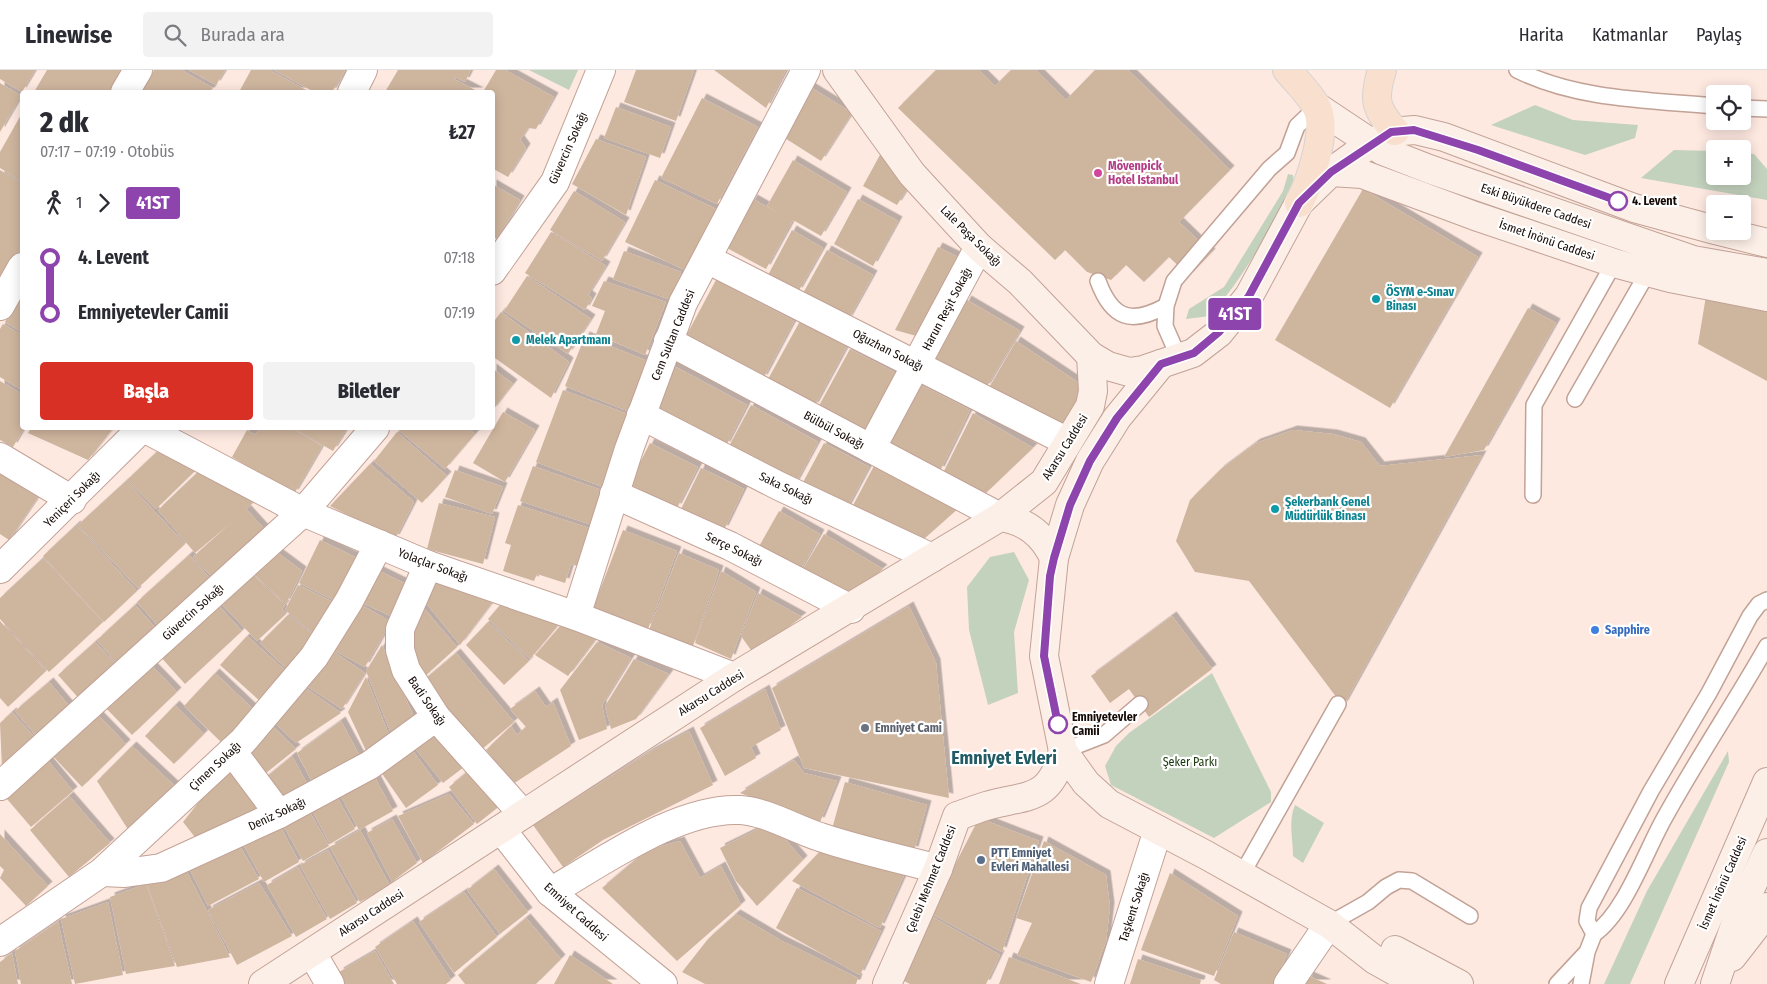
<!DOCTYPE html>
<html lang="tr">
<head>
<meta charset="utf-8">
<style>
	body { margin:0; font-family:"Fira Sans Condensed",sans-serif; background:#f2f2f3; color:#2b2b33; height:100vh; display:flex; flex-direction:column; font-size:19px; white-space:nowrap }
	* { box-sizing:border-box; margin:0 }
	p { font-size:16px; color:#7c7c81 }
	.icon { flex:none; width:28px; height:28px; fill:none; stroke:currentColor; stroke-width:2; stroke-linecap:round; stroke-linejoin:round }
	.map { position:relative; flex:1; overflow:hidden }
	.panel { position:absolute; left:20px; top:20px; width:475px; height:340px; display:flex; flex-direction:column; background:#fff; border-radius:5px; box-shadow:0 2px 12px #0003 }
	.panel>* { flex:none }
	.badge { padding:0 10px; border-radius:4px; font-size:18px; line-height:32px }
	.fabs { position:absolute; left:1706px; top:15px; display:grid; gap:10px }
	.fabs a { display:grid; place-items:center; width:45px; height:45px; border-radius:5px; background:#fff; box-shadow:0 2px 12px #0003; font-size:25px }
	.map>.badge { position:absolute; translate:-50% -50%; box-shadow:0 0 0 2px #fff }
	.legs { display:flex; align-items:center; gap:8px; height:55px; padding:0 20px; font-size:16px }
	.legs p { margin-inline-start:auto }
	.summary { display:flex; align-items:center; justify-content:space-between; height:85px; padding:0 20px }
	h1 { font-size:28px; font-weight:800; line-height:38px }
	.button { display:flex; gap:10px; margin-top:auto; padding:10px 20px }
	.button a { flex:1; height:58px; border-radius:5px; background:#d93025; color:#fff; font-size:20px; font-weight:800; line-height:58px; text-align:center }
	.button a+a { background:#f2f2f3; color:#2b2b33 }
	ul { padding:0 20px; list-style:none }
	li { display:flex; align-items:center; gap:18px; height:55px; font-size:19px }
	li i { display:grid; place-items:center; width:8px; height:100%; margin:0 6px; background:currentColor }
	li i::after { content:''; width:12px; height:12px; margin:-6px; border:4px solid; border-radius:50%; background:#fff }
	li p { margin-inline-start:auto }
	li:first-child i { background:linear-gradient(#0000 50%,currentColor 0) }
	li:last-child i { background:linear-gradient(currentColor 50%,#0000 0) }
	header { display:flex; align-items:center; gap:30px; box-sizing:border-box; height:70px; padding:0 25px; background:#fff; border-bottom:1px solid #e1e1e2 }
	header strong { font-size:24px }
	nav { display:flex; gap:28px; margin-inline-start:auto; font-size:18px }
	.search { width:350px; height:45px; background:#f2f2f3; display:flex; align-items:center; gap:12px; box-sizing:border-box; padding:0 18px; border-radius:5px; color:#7c7c81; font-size:19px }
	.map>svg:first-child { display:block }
	.green { fill:#c3d2bd }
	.building { fill:#ceb59e; filter:url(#shadow) }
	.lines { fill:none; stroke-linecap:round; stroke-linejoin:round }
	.lane-casing { stroke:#c2a296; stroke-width:18 }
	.street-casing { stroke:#c2a296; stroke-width:30 }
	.secondary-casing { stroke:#c2a296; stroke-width:30 }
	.primary-casing { stroke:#d5d3d2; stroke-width:30 }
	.lane { stroke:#fff; stroke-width:15 }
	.street { stroke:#fff; stroke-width:28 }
	.secondary { stroke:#fcefe7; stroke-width:28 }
	.primary { stroke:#f9dfce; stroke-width:28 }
	.line-1-casing { stroke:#fff; stroke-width:11 }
	.line-1 { stroke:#8e44ad; stroke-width:8 }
	.hotel-dot { fill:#d1479c; stroke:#fff; stroke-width:2 }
	.stop-1-dot { fill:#fff; stroke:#8e44ad; stroke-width:2.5 }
	.culture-dot { fill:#0f9aa8; stroke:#fff; stroke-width:2 }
	.shop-dot { fill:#3f7fe0; stroke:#fff; stroke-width:2 }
	.worship-dot { fill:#6b7280; stroke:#fff; stroke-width:2 }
	.service-dot { fill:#5c6f8a; stroke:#fff; stroke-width:2 }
	.labels { text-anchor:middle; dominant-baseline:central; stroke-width:4.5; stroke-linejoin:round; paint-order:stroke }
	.street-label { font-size:12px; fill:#150a06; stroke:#fff }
	.hotel-label { font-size:12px; font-weight:bold; fill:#b23c85; stroke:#fff; text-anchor:start }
	.stop-label { font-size:12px; font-weight:bold; fill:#150a06; stroke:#fff; text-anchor:start }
	.culture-label { font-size:12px; font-weight:bold; fill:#0d838f; stroke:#fff; text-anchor:start }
	.shop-label { font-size:12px; font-weight:bold; fill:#366cbe; stroke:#fff; text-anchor:start }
	.worship-label { font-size:12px; font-weight:bold; fill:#5b616d; stroke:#fff; text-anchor:start }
	.park-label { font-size:12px; fill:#1a390c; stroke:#fff }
	.service-label { font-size:12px; font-weight:bold; fill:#4e5e75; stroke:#fff; text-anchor:start }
	.district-label { font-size:18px; font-weight:bold; fill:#225b64; stroke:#fff }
</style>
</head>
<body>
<header>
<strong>Linewise</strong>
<div class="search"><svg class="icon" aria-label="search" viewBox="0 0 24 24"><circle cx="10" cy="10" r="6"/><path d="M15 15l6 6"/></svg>Burada ara</div>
<nav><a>Harita</a><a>Katmanlar</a><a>Paylaş</a></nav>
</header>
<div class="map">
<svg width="1767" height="914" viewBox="0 0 1767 914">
	<defs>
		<filter id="shadow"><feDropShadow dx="4.5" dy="-4.5" stdDeviation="0" flood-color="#0004"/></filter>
	</defs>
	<rect width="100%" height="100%" fill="#fee9e1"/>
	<g class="green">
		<polygon points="529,0 578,0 569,20"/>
		<polygon points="1535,35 1573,50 1638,55 1635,68 1585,85 1491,55"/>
		<polygon points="1674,80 1715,81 1715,106 1742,106 1743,83 1754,84 1767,99 1767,130 1641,108"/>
		<path d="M1288,104L1293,105L1294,114C1270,160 1244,207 1210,246L1186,249L1189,239L1224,217L1283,121Z"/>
		<polygon points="1014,482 1029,510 1014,562 1018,623 988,635 969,560 967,517 990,487"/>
		<polygon points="1212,603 1271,722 1271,732 1214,768 1111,715 1105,696 1116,676 1129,663"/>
		<polygon points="1728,681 1729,692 1630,914 1604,914 1647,821"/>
		<path d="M1295,735L1324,753L1303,793L1293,786C1293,768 1288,751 1295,735Z"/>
	</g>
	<g class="building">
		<polygon points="0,0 35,0 22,22 0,9"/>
		<polygon points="47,0 122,0 109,22 34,22"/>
		<polygon points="154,0 181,0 213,18 210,22 141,22"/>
		<polygon points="189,0 225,0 216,15"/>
		<polygon points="251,0 269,0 310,22 239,22"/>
		<polygon points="274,0 345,0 332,22 314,22"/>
		<polygon points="398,0 471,0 465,12 455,7 454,9 479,22 385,22"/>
		<polygon points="496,0 505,0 554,27 536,59 528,58 520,70 526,78 508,107 492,98 492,22 483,22"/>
		<polygon points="636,0 694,0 676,51 624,32"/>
		<polygon points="714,0 786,0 766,38"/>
		<polygon points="936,0 979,0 995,16 1011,0 1036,0 1066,30 1095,0 1128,0 1230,100 1179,152 1211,183 1189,206 1169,187 1144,212 1126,195 1111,210 1087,202 1065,180 1055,190 898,38"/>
		<polygon points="0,13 21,26 0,62"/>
		<polygon points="810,17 852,43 821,91 780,65"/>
		<polygon points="702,28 758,57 717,134 661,108"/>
		<polygon points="616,37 671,57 660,88 604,68"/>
		<polygon points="22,43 22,111 0,98 0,82"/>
		<polygon points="596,69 646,87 626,145 572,114"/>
		<polygon points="881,83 907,119 897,135 863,116"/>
		<polygon points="793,90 847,122 821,166 793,150 766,199 727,178 753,129 778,143 767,136"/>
		<polygon points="0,100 22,113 22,176 0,214"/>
		<polygon points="655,110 716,139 687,201 625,172"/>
		<polygon points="492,114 520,130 497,169 492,167"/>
		<polygon points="1363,119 1478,187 1390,338 1275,270"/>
		<polygon points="574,121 625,152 602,191 550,160"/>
		<polygon points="858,129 898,151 873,196 834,174"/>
		<polygon points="792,160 823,178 798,222 768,205"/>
		<polygon points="551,162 606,196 588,225 592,228 585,240 525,203"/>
		<polygon points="938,177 964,190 920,267 895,260"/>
		<polygon points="827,180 873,205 848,250 802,225"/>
		<polygon points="624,181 681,202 671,230 613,209"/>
		<polygon points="527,206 591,249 568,284 504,241"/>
		<polygon points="1767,206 1767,311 1698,274 1707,220"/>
		<polygon points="716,210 794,251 763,309 685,268"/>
		<polygon points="604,211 666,232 645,285 596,264 605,241 592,236"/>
		<polygon points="22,223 22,262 5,252"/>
		<polygon points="967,230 1020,261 986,318 934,288"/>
		<polygon points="1528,238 1556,253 1484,380 1444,387"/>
		<polygon points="501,242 569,292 551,328 492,286 492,254"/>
		<polygon points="800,251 847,276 814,337 767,311"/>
		<polygon points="3,254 22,265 22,320 0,307 0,259"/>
		<polygon points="585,266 650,292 630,342 565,316"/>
		<polygon points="1016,271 1085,317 1061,358 987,321"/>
		<polygon points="850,279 896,303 861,368 815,343"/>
		<polygon points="672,295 747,335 726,376 654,338"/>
		<polygon points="492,298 513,314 492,341"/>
		<polygon points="0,311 22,324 22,358 24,358 13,377 0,370"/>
		<polygon points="919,314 970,340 940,401 888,375"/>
		<polygon points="563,320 630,345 603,417 536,392"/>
		<polygon points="751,335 818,372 795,414 728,378"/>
		<polygon points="503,342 535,360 505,412 473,393"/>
		<polygon points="973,343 1033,378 986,423 943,403"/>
		<polygon points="31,358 113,358 88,390 28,363"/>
		<polygon points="260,358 291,358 322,376 294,424 232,387 247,360 255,365"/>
		<polygon points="293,358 347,358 333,381"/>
		<polygon points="396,358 467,358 475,364 445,399"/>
		<polygon points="1293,360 1333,364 1361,372 1380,396 1482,385 1343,636 1249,511 1195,502 1176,471 1190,430 1221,399 1256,373"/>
		<polygon points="397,362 447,406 422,433 374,391"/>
		<polygon points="650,373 698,397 677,438 629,414"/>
		<polygon points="824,373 869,397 846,440 801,416"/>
		<polygon points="162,377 197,399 156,439 127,410"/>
		<polygon points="876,392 961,436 916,476 850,441"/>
		<polygon points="370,394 414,432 395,469 330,436"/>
		<polygon points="533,396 604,421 595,456 520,431"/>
		<polygon points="701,398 744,419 724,460 681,439"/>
		<polygon points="0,400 38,427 9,470 0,464"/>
		<polygon points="200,400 253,433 246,439 267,462 215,510 193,487 232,452 195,483 158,440"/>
		<polygon points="455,400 503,417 492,444 445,427"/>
		<polygon points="126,411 185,474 138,518 78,455"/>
		<polygon points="439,433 495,447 483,494 427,479"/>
		<polygon points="518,435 595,460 583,498 571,494 565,513 537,504 534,511 503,501 511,475 505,473"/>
		<polygon points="779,441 820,464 799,503 757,480"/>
		<polygon points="76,455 137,521 104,552 43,486"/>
		<polygon points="623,460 677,481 648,559 593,538"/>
		<polygon points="824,464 883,499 848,529 801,502"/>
		<polygon points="320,470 359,489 338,532 299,513"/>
		<polygon points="275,481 302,501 286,534 253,503"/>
		<polygon points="679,483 719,500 693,576 649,560"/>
		<polygon points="189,485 213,512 161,559 137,532"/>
		<polygon points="43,488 103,552 49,602 0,549 0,528"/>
		<polygon points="373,498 408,515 393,547 358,531"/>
		<polygon points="721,501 756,522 731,589 695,573"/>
		<polygon points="250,502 285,535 282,539 286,544 257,571 219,531"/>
		<polygon points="434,508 495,529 460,575 422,528"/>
		<polygon points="298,515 337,534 316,565 285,540"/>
		<polygon points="758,523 802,547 753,583 741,566"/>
		<polygon points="507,527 559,554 530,589 488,549"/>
		<polygon points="215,532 242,561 185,614 159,585"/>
		<polygon points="358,533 391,552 365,597 332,579"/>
		<polygon points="135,535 159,562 120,597 97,570"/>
		<polygon points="421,535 457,577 423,608 412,585 411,562"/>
		<polygon points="909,536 936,593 949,728 804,698 772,618"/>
		<polygon points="288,545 315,566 289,601 260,573"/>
		<polygon points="1172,546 1212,599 1149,647 1129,619 1110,633 1091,606"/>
		<polygon points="0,551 46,601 8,637 0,628"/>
		<polygon points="488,552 529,591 504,615 466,575"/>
		<polygon points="561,555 596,569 568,606 535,585"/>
		<polygon points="247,566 289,604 262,633 220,595"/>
		<polygon points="95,572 119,598 82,632 58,605"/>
		<polygon points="597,572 631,588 602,635 607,659 579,670 560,620"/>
		<polygon points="382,575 417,654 393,668 366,601"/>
		<polygon points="331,580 365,603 342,639 307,616"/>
		<polygon points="456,583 514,652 481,680 423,611"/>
		<polygon points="634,589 669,604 636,649 611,659 605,636"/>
		<polygon points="148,592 177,622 132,665 103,635"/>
		<polygon points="215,603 255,641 223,674 184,636"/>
		<polygon points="366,607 391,670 368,685 348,642"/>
		<polygon points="49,612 70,637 37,667 15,641"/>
		<polygon points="304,617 341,643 296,673 273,651"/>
		<polygon points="765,619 781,660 751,677 756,688 725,706 700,658"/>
		<polygon points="535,621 546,637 553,632 571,676 513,714 486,680 511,656 517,665 526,657 510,639"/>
		<polygon points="175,635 204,664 174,694 145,666"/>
		<polygon points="93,640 126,674 82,717 49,682"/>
		<polygon points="12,642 35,668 2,698 0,653"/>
		<polygon points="341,651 363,692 316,719 297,683"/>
		<polygon points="269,653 296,679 261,707 241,687"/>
		<polygon points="432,656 464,697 443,713 411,673"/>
		<polygon points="689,661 713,715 603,770 563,797 533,755 650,682"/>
		<polygon points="407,673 438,715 406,738 376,695"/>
		<polygon points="132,676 179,720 129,761 97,711"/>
		<polygon points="43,685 73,721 31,757 1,722"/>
		<polygon points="292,686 311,721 276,737 263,710"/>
		<polygon points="794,690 804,703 837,711 820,752 740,723"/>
		<polygon points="230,693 265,735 198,771 183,752"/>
		<polygon points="472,698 501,735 477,754 449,717"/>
		<polygon points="372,702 393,741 359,760 338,721"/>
		<polygon points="845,712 927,735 914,781 832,759"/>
		<polygon points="334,722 355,759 330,774 310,736"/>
		<polygon points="449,724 474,754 423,793 398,746"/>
		<polygon points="69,726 110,773 69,807 30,760"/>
		<polygon points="308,739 329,776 303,791 282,753"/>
		<polygon points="979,748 1039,771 1002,882 930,843"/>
		<polygon points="392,749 417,793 392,812 367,763"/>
		<polygon points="278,752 299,792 264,812 242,772"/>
		<polygon points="771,753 803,790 757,836 736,811 720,778"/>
		<polygon points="360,760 390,816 360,832 330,777"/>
		<polygon points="0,764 48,816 26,836 0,808 4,800 0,796"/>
		<polygon points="680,771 700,808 721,796 741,835 677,891 602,818 647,780"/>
		<polygon points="1044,771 1106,805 1110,837 1106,871 1091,912 1017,885 1032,853 1016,848"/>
		<polygon points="238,773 259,809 208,836 189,798"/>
		<polygon points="823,778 906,801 880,858 792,811"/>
		<polygon points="328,780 357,833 330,849 300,795"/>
		<polygon points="298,797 327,849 296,867 267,815"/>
		<polygon points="185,798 230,887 177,897 147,814"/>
		<polygon points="494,799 528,842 500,864 467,820"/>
		<polygon points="1170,803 1238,846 1214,906 1141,880"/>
		<polygon points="259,813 292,866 237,895 208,840"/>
		<polygon points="146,814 175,896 126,904 110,827"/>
		<polygon points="797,818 881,861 860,905 776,858"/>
		<polygon points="464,822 497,867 454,903 419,852"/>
		<polygon points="108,832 123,905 75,914 61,849"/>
		<polygon points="736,844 780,870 858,908 856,914 705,914 682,902 708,869"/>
		<polygon points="929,845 1000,885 986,914 910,914 898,908"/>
		<polygon points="526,848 561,889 536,914 465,914 458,905"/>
		<polygon points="413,851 451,910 446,914 397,914 375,877"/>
		<polygon points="58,852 72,914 21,914 15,881"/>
		<polygon points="1234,862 1287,884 1274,914 1221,914 1214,910"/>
		<polygon points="375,881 394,914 345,914 339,902"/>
		<polygon points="12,883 18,914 0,914 0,892"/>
		<polygon points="570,885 613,914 554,914"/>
		<polygon points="1009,887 1081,914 999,914"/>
		<polygon points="1138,889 1201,910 1200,914 1130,914"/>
		<polygon points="1309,906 1327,914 1306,914"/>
	</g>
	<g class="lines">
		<defs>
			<g id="lane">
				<path d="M1517,0C1577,30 1649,30 1715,36"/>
				<polyline points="1742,38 1767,39"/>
				<path d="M1098,211C1112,249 1131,255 1166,236"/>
				<polyline points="1179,288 1165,256 1166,236 1174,211 1269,99 1287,83 1297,56 1317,37"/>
				<polyline points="1575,329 1648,202"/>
				<polyline points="1533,425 1534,335 1614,193"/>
				<path d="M1767,530L1759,534L1750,546L1709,623L1651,721L1589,838L1587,851L1594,864C1625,843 1646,780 1665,747C1697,689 1734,634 1767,576"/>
				<polyline points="1063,681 1104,665 1140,634"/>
				<polyline points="1242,804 1338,634"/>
				<polyline points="1329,854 1368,832 1386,817 1399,810 1412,811 1470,846"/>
				<polyline points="1557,914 1585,884"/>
				<polyline points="1581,914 1587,882 1594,864"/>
			</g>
			<g id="street">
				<polyline points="125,22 138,0"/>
				<polyline points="352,22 363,0"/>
				<polyline points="707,189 1068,372"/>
				<polyline points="492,201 555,112 601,0"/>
				<polyline points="0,236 22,197"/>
				<polyline points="668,271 1000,447"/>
				<polyline points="641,345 779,416 932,488"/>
				<polyline points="144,358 303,442 428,495 576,546 734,607"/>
				<polyline points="871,379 979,177"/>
				<polyline points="0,387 72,430"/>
				<polyline points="614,424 730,476 851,539"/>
				<polyline points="428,495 400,559 400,580 406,600 436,647 523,744"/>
				<polyline points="0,499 142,358"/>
				<polyline points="576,546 629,379 683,233 806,0"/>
				<polyline points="232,681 279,744"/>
				<polyline points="0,716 303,442 375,358"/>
				<polyline points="501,759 550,822 663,914"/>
				<polyline points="102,802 125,803 161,798 279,744 370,695 436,647"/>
				<path d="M550,822C603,792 678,737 740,740C765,741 797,760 820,767C858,780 898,788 938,799"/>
				<polyline points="0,872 102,802 243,671 314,587 349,531 379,474"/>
				<polyline points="319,895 330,914"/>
				<polyline points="1109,914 1158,760"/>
				<polyline points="1288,914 1329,854"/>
			</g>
			<g id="secondary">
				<polyline points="837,0 912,104 979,177 1020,212 1091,286 1108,296 1129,302 1143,300 1193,283 1219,263 1249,226 1299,133 1331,102 1360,81 1391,62 1415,60 1444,67 1634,138 1715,160"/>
				<polyline points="1317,37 1383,81 1429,99 1693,190 1767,203"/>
				<polyline points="1331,102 1362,104 1475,146 1614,193 1670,208 1767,227"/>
				<polyline points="1719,161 1767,173"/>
				<polyline points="1161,294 1117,348 1090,391 1070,435 1054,488 1044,586 1063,681 1086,713 1109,734 1206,785 1329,854 1375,890 1418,914"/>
				<path d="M1000,447C1026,451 1043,464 1054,488"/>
				<polyline points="1395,880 1459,914"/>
				<polyline points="1732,887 1760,851 1767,837"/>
				<polyline points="263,914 734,607 1000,447 1044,412 1090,336 1093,321 1091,286"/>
				<path d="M887,914L938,799L957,746C967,743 976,739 986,736C1029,724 1050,732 1063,681"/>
				<polyline points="1679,914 1767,712"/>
				<polyline points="1715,914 1739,843 1767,783"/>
			</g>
			<g id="primary">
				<path d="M1287,0C1296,11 1309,23 1316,36C1329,59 1310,112 1299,133"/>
				<path d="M1382,0C1373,29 1375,39 1395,61"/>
			</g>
		</defs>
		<use href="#lane" class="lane-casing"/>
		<use href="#street" class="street-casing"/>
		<use href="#secondary" class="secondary-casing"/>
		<use href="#primary" class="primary-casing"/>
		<use href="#lane" class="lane"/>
		<use href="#street" class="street"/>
		<use href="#secondary" class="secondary"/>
		<use href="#primary" class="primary"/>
	</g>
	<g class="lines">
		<defs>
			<polyline id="line-1" points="1058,654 1044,586 1050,506 1054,488 1070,435 1090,391 1117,348 1161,294 1194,283 1219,262 1249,226 1299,133 1331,102 1391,62 1414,60 1478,80 1618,131"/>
		</defs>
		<use href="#line-1" class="line-1-casing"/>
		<use href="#line-1" class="line-1"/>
	</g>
	<circle class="hotel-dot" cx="1098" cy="103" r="5"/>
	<g class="stop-1-dot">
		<circle cx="1618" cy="131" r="9"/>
		<circle cx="1058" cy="654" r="9"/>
	</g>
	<g class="culture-dot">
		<circle cx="1376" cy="229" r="5"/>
		<circle cx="516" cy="270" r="5"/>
		<circle cx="1275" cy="439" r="5"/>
	</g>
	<circle class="shop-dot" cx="1595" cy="560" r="5"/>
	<circle class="worship-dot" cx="865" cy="658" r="5"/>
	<circle class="service-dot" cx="981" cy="790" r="5"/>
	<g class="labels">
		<g class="street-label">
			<text transform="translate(568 78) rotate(-66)">Güvercin Sokağı</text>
			<text transform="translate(1536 136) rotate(19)">Eski Büyükdere Caddesi</text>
			<text transform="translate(971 166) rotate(45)">Lale Paşa Sokağı</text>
			<text transform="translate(1547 170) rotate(19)">İsmet İnönü Caddesi</text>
			<text transform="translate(947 239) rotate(-62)">Harun Reşit Sokağı</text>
			<text transform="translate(673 265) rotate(-68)">Cem Sultan Caddesi</text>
			<text transform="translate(888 280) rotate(27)">Oğuzhan Sokağı</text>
			<text transform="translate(834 360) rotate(28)">Bülbül Sokağı</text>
			<text transform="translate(1065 377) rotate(-58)">Akarsu Caddesi</text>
			<text transform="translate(786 418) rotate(26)">Saka Sokağı</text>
			<text transform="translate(72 429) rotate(-45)">Yeniçeri Sokağı</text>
			<text transform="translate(734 479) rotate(26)">Serçe Sokağı</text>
			<text transform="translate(433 495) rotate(21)">Yolaçlar Sokağı</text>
			<text transform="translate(193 542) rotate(-42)">Güvercin Sokağı</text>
			<text transform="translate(711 623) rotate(-32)">Akarsu Caddesi</text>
			<text transform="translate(427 631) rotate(55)">Badi Sokağı</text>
			<text transform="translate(215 696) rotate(-43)">Çimen Sokağı</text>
			<text transform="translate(277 744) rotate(-25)">Deniz Sokağı</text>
			<text transform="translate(931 809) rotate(-68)">Çelebi Mehmet Caddesi</text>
			<text transform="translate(1723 813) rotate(-66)">İsmet İnönü Caddesi</text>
			<text transform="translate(1134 837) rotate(-72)">Taşkent Sokağı</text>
			<text transform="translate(576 842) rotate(42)">Emniyet Caddesi</text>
			<text transform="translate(371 843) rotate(-33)">Akarsu Caddesi</text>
		</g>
		<g class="hotel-label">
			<text x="1108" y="96">Mövenpick<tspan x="1108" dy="14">Hotel Istanbul</tspan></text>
		</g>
		<g class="stop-label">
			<text x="1632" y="131">4. Levent</text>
			<text x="1072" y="647">Emniyetevler<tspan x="1072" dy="14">Camii</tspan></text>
		</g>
		<g class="culture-label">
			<text x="1386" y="222">ÖSYM e-Sınav<tspan x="1386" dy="14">Binası</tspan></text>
			<text x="526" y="270">Melek Apartmanı</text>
			<text x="1285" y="432">Şekerbank Genel<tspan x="1285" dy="14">Müdürlük Binası</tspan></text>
		</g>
		<g class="shop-label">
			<text x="1605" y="560">Sapphire</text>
		</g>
		<g class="worship-label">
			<text x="875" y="658">Emniyet Cami</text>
		</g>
		<g class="park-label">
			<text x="1190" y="692">Şeker Parkı</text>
		</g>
		<g class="service-label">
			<text x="991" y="783">PTT Emniyet<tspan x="991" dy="14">Evleri Mahallesi</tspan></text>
		</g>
		<g class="district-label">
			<text x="1004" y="688">Emniyet Evleri</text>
		</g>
	</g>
</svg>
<div class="fabs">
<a><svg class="icon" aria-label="locate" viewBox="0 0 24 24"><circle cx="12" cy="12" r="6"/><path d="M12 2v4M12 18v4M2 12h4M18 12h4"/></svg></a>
<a>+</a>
<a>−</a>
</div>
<b class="badge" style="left:1235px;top:244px;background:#8e44ad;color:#fff">41ST</b>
<section class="panel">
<div class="summary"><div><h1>2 dk</h1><p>07:17 – 07:19 · Otobüs</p></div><b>₺27</b></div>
<div class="legs"><svg class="icon" aria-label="walk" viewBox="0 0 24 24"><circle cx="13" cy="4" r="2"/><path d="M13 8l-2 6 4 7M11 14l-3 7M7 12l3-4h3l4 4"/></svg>1<svg class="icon" aria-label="forward" viewBox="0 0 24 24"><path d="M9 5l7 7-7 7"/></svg><b class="badge" style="background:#8e44ad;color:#fff">41ST</b></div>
<ul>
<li><i style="color:#8e44ad"></i><b>4. Levent</b><p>07:18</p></li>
<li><i style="color:#8e44ad"></i><b>Emniyetevler Camii</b><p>07:19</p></li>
</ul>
<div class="button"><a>Başla</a><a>Biletler</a></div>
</section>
</div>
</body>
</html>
